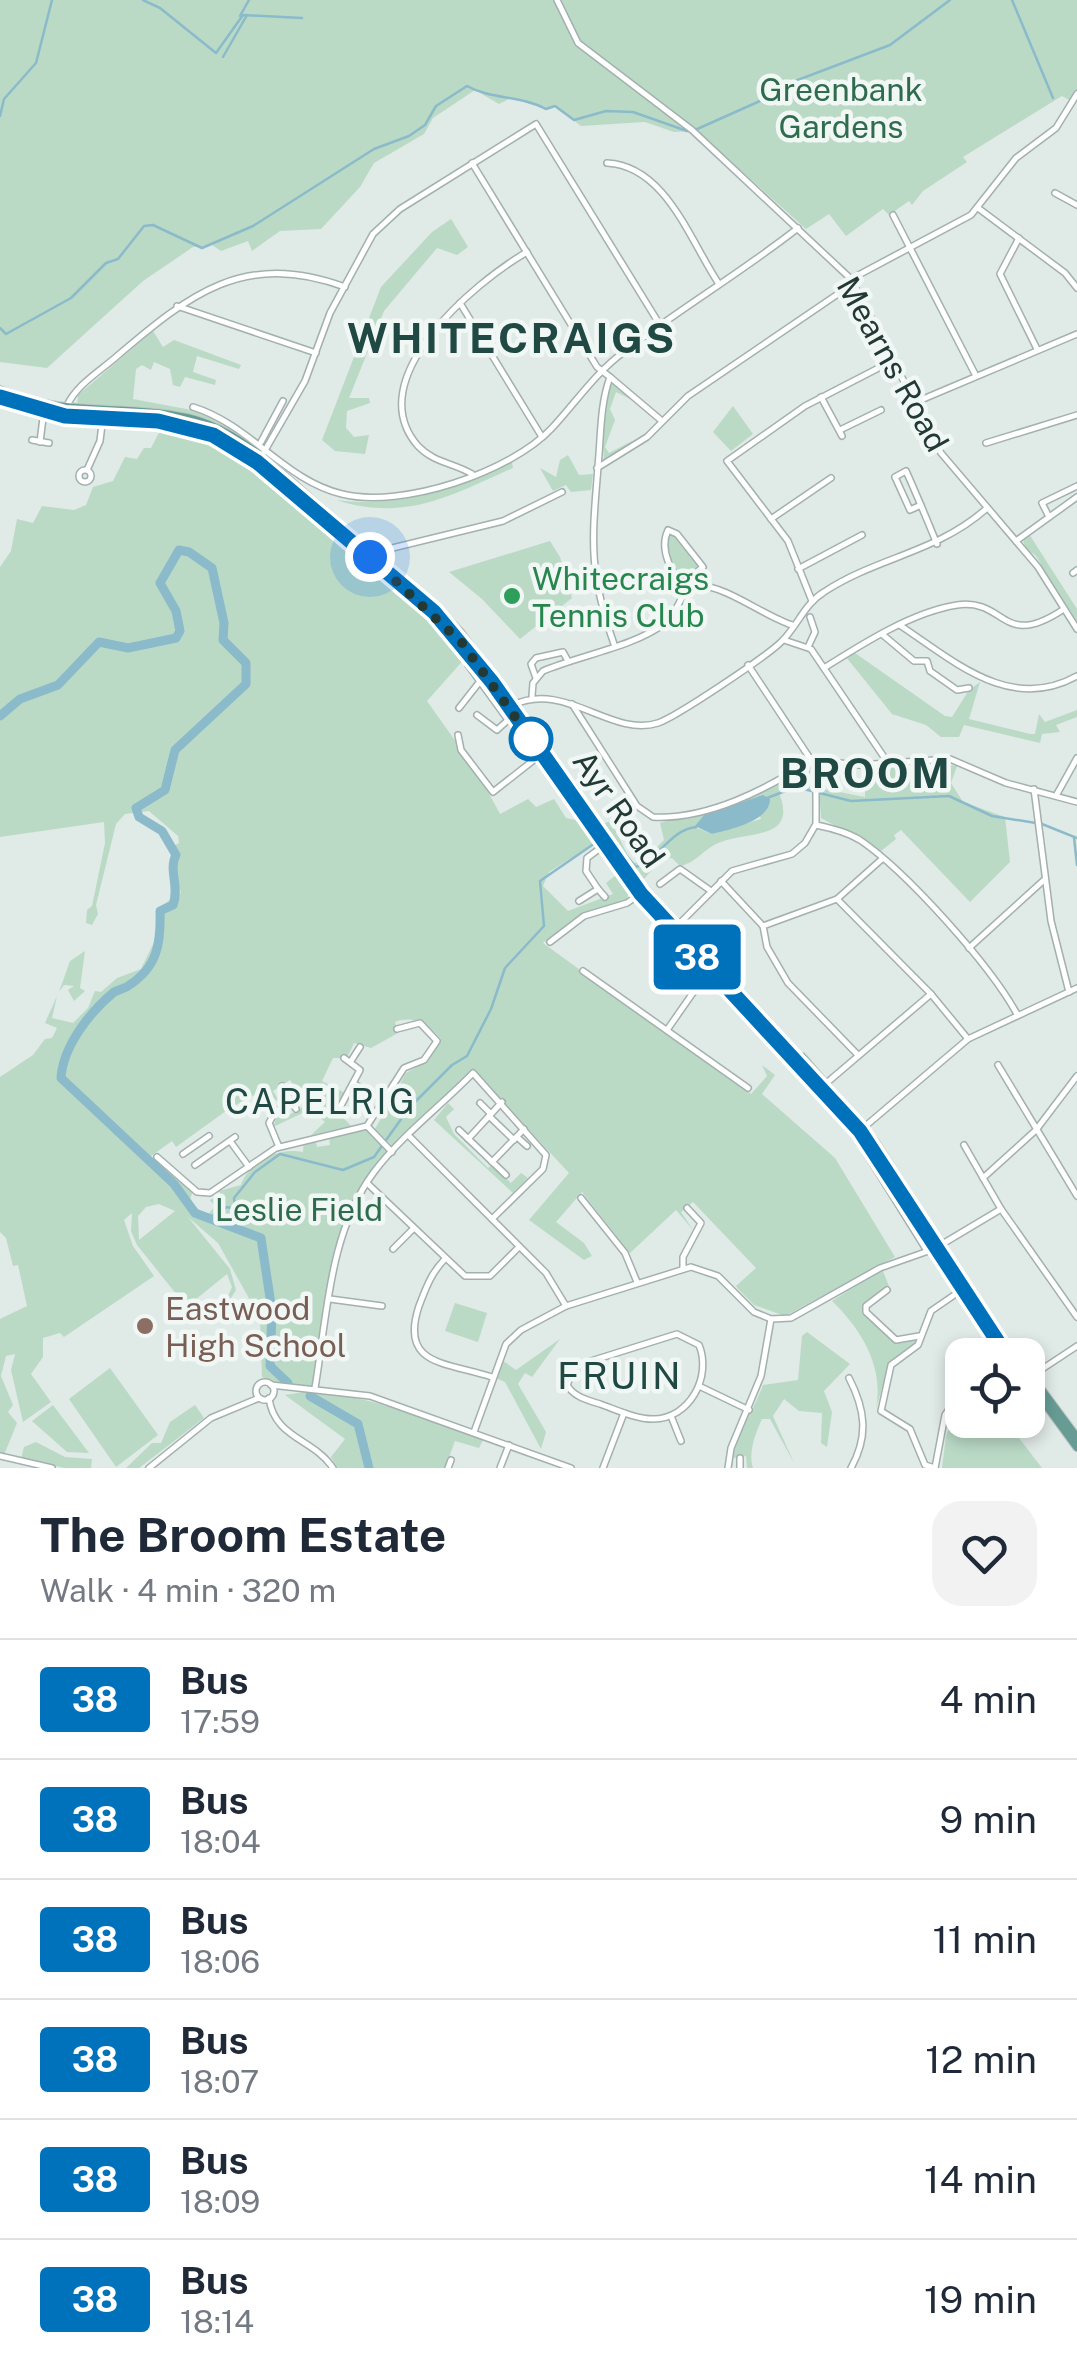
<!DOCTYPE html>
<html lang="en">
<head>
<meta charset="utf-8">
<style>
	body { margin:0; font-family:"Public Sans",sans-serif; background:#f2f2f3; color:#1f2937; height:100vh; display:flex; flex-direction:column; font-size:38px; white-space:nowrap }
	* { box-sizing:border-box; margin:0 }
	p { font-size:32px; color:#747a83 }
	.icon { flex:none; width:55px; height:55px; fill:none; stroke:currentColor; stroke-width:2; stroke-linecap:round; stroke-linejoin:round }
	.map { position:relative; height:1468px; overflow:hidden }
	.panel { display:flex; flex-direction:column; background:#fff; flex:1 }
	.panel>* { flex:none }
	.badge { padding:0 20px; border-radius:8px; font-size:35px; line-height:65px }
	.controls { position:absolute; left:945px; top:1338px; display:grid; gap:20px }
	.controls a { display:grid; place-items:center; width:100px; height:100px; border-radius:20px; background:#fff; box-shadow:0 5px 15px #0003; font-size:50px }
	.you { position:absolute; width:50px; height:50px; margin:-25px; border:8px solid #fff; border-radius:50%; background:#1a73e8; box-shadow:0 0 0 15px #1a73e833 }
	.map>.badge { position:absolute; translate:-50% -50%; box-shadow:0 0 0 5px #fff }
	.round { display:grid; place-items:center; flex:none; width:105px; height:105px; border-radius:30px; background:#f2f2f3 }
	.headline { display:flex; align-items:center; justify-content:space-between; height:170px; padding:0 40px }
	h1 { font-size:48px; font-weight:700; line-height:75px }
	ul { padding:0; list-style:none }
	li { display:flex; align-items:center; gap:30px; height:120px; padding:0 40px; border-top:2px solid #e0e1e3 }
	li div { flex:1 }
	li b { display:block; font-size:38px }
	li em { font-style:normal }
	li .badge { min-width:110px; font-weight:700; text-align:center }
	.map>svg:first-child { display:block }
	.green { fill:#badac6; fill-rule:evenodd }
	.water { fill:#8bbacb }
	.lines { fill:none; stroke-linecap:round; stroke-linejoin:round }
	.stream { stroke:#8bbacb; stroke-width:2.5 }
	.river { stroke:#8bbacb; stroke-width:9 }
	.minor-casing { stroke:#a3b1ae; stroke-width:8 }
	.major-casing { stroke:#bdc4c2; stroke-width:10 }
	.minor { stroke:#fff; stroke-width:5 }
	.major { stroke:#679c95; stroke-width:8 }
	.line-casing { stroke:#fff; stroke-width:22 }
	.line { stroke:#0072bc; stroke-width:15 }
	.walk { stroke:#223935; stroke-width:10; stroke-dasharray:0 18 }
	.leisure-dot { fill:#2e9e5b; stroke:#f0f7f4; stroke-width:4 }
	.stop-dot { fill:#fff; stroke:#0072bc; stroke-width:5 }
	.education-dot { fill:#8d6e63; stroke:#f0f7f4; stroke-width:4 }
	.labels { text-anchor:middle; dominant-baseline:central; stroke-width:9; stroke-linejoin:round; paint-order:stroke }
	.park-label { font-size:32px; fill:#2f6c4e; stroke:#f0f7f4 }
	.street-label { font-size:32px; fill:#223935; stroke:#f0f7f4 }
	.leisure-label { font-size:32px; fill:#27864d; stroke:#f0f7f4; text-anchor:start }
	.education-label { font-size:32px; fill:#785e54; stroke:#f0f7f4; text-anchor:start }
	.neighbourhood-label { font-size:35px; letter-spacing:2.5px; fill:#204944; stroke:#f0f7f4 }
	.quarter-label { font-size:38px; letter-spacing:2.5px; fill:#204944; stroke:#f0f7f4 }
	.district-label { font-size:42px; font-weight:bold; letter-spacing:2.5px; fill:#204944; stroke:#f0f7f4 }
</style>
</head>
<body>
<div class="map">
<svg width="1077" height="1468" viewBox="0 0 1077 1468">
	<rect width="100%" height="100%" fill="#e0eae7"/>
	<g class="green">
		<polygon points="0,0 1077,0 1077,92 1069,100 1062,96 963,157 967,162 923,191 912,205 909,201 889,215 883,209 846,236 829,214 806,229 697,131 674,132 645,122 581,126 555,106 546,109 511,98 499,104 475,90 433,118 424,134 374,163 360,187 321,229 280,231 252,251 248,241 221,251 212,245 193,247 143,281 47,368 0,362"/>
		<polygon points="451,219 468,247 457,255 437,248 384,311 349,398 369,398 370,403 347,411 346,428 354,437 369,435 365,454 335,451 322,440 381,287 432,232"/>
		<polygon points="153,331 163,347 174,340 241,365 239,369 197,356 193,372 216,380 215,385 185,377 180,387 173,385 170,369 154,362 151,370 142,365 136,369 133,399 202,412 263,447 182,413 77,406 78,395"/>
		<polygon points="611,383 640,404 616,392 610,409 615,420 605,447 609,453 634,440 604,462 602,426"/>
		<polygon points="733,406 753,434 731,451 713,432"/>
		<path d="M162,427C235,426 410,596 464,651L467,656L427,701L478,773L500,814L528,799L536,807L554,799L566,818L580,821L595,843L549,872L543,886L568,911L613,894L606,883L616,875L631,888L626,901L575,919L543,943L751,1094L767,1076L762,1065L775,1075L762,1094L835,1158L895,1257L785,1316L754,1305L738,1289L736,1286L756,1268L693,1202L681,1212L693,1230L676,1210L630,1253L582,1192L556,1222L584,1243L592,1256L584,1260L529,1220L569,1173L472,1069L393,1147L375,1129L406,1073L428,1061L441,1039C428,1024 412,1015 395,1022L398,1033L371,1048L354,1043L347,1058H333L322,1081L345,1093L333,1107L351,1126L311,1135L325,1122L311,1109L273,1127L277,1116L285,1110L289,1115L306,1105L290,1080L273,1091L281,1104L264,1090L230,1108L176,1147L172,1141L151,1156L193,1191L189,1202L207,1216L215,1206L210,1200L221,1195L219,1191L241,1185C249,1161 279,1147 303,1152L304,1140L315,1138L317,1147L330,1145L329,1135L367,1126L392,1152C332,1217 329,1305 315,1388L296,1389L262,1377L260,1318L218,1243L188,1217L230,1269L236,1290L222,1312L200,1315L204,1322L201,1325L137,1245L131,1231L132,1213L124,1220L133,1246L154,1276L64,1337L60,1333L43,1338V1357L31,1374L51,1402L23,1422L11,1370L15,1354L6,1356L1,1376L13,1405L8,1412L17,1423L4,1455L0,1454V1319L27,1306L18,1265L13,1266L6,1238L0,1232V1077L33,1055L45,1039L52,1038L57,1028L45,1023L57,996L52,1018L73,1023L88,1008L95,991L101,992L117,978L141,969L160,930L159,907L181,893L171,863V848L179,843L178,836L149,811L125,814L116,824L96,905L98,914L92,925L86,923L87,910L92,906L105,843L104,822L0,837V567L11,551L17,519L33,523L42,506L74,510L86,505L93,487L113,481L125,457L137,459L144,448H151ZM159,1204L175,1211L139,1240L138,1216L146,1207ZM227,1274L232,1287L224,1305L204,1311L190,1304Z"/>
		<polygon points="568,455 579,475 593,474 591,490 571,492 566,485 553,491 540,468 556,477 560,460"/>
		<path d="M512,462L513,468C450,496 406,522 336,500C397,508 458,489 512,462Z"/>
		<polygon points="670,532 700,569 682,581 668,555 667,534"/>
		<polygon points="1029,534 1077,609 1077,624 1036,556 1025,548 1023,539"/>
		<polygon points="550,541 560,557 572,598 520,639 482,599 449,572"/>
		<polygon points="855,653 945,716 952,717 969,690 980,682 969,719 1030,734 1035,734 1039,714 1045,722 1077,710 1077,717 1056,725 1060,732 1042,734 1040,743 964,725 959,737 941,737 926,725 892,714 846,657"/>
		<polygon points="921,762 957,766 951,783 963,802 1005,817 1010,862 970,902 901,830 894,835 896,839 881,851 821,818 819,788 865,797 865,768"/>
		<path d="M805,768L810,769V789L779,793C798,840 749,831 721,842C705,847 697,863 680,866L672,858L661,860L643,880L602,824L611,821L632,864L645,859L664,840L660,823L755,795ZM753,800L761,819L712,834L697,828L704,815Z"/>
		<polygon points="85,951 80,988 85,991 74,1001 68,990 74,986 64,985 59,992 70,961"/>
		<polygon points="448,1103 454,1109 446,1117 454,1134 488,1168 492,1165 511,1183 521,1173 528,1178 513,1193 434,1120"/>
		<path d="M882,1269L889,1286L864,1304L863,1310L895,1342L917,1338V1342L889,1365L876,1408C884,1367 862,1330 832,1301Z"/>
		<polygon points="455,1303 487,1313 478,1342 445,1331"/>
		<path d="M807,1332L850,1364L824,1391L832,1412L827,1447L821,1443L822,1413L799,1411L784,1399L773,1416L794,1463L770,1419H762C755,1434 748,1453 753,1468H747L746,1456L733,1458L732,1468C732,1438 754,1411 763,1385L798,1380L802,1336Z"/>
		<polygon points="560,1339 532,1377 525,1373 518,1384 546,1432 541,1449 505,1382 496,1378 502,1360 516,1370"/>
		<polygon points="110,1368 158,1435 116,1467 69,1399"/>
		<path d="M304,1392C367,1393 424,1419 483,1440L479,1448L455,1441L445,1468H338L331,1457L345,1439L285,1395Z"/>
		<polygon points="962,1396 962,1420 1005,1420 1042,1468 942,1468 946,1436"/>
		<polygon points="53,1405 89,1453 67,1452 32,1421"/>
		<polygon points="195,1405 204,1418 139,1468 126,1468 152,1443 161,1443 170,1422"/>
		<polygon points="36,1442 65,1457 92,1459 91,1468 65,1468 21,1459 24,1447"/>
	</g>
	<path class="water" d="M763,795L770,799C770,821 731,829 712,834L695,826L704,815Z"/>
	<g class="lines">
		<g class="stream">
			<polyline points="143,0 160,8 216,53 243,15 302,18"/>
			<polyline points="1012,0 1053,98"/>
			<polyline points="240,16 249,0"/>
			<polyline points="223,57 247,15"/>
			<polyline points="0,116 4,99 36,63 52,0"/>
			<polyline points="695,130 760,101 782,86 890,45 950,0"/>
			<path d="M0,328L6,334L71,298L106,263L118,259L144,226L153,225L202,248L253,226L374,149L409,136L425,125L436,106L467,86C492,100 520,95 546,109L555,106L574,120L606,111L633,112L687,131"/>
			<polyline points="767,798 796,787 851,801 949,796 992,816 1042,824 1077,838"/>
			<path d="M610,836L636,867C659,859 670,830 696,827"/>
			<polyline points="1074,837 1077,865"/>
			<polyline points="207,1219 227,1207 235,1209 234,1198 255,1172 280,1154 343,1170 374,1157 409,1108 452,1065 467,1056 491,1009 505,968 544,926 540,881 598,841"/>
		</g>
		<g class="river">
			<path d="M0,716L20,699L58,685L99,642L128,648L176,638L180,631L176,611L160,583L179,550L189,552L212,568L224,623L223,640L246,663V684L175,750L165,790L136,808L139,817L162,831L176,855C168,870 180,887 173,905L160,911C161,943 158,967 128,986C127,987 116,991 114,992C90,1012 63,1046 61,1078L174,1184L195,1213L261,1238L272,1311L270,1366L288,1383"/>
			<polyline points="310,1396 358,1424 369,1468"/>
		</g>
		<defs>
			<g id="minor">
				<polyline points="557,0 578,43 692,130 851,279 941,453 1038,567 1077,629"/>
				<path d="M472,163L597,367L610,377C601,402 601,428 599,454C593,534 586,565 614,644"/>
				<path d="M607,163C666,166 690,241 719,284"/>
				<polyline points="1055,193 1077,205"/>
				<polyline points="978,208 1065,273 1077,288"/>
				<polyline points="893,215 975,374"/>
				<polyline points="1019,238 1000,274 1037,349"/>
				<polyline points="851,279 971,215 1016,158 1056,128 1077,94"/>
				<polyline points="460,303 542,437"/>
				<polyline points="177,306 316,353"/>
				<polyline points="610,377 662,421"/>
				<polyline points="821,397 842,436"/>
				<polyline points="916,402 1077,334"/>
				<path d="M67,406C75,386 100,371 116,357C190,294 244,250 345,287"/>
				<path d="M193,407C251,425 284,480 342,494C402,509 511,472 552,428C577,401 595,373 625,351C681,308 742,272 798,228"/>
				<polyline points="840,430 881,410"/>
				<polyline points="32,440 49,443"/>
				<polyline points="40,442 44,410"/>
				<polyline points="261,442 283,401"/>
				<polyline points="986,443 1077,415"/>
				<polyline points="260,459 305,381 330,313 373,234 400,209 536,124 660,325"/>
				<polyline points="597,468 647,437 688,396 854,283"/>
				<polyline points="87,470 100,441 103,416"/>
				<circle cx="85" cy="476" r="6"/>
				<path d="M472,474C454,463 434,463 418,446C359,379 475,282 527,252"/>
				<path d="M921,505L910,510L895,477L906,471C917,495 927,520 937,544"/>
				<polyline points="1048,515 1042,503 1077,486"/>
				<polyline points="771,519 831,478"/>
				<polyline points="1016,541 1077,497"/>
				<polyline points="376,552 503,521 562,492"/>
				<polyline points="798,569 862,535"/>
				<polyline points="1073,573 1077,570"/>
				<path d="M681,585L703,567L677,534L668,530C658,551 673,574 686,591"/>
				<polyline points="812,601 788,541 727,461 805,406 894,360"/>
				<path d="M901,626C955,662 1011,713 1077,676"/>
				<polyline points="883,635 914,661 927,661 930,671 957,690 969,688"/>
				<polyline points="784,640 811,649 888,763"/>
				<polyline points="808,647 815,632 810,617"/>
				<polyline points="471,657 468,665 508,720 497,730 477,715"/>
				<path d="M824,668C862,644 912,612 957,605C1007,598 1001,651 1064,609"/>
				<polyline points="536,678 531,664 536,658 563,652 568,661"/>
				<path d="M532,696L533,683L543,671C578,656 636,646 665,623C680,612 679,587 700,586C724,585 766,617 792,625"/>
				<path d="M572,704L637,806L653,817C707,820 768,789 811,760L859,765L950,759L1006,783L1077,802"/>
				<path d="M511,706C565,679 610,738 658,723C676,717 764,658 780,643C797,628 803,605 824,592C877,557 936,553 986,509"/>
				<polyline points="459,708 481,680"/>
				<polyline points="458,735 461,750 493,792 544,752"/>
				<polyline points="1034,789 1051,921 1069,992"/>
				<polyline points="1057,794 1077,758"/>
				<path d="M816,825C831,828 847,832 860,840C907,872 990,965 1017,1014"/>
				<polyline points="721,881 763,926 767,947 788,983 857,1054"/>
				<polyline points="660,884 680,869 711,891"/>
				<polyline points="598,889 605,897"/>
				<polyline points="837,899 931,994 968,1039"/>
				<polyline points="579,901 598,889 586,871 587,858 607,843"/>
				<polyline points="678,925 732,871 792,854 805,843 816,824 816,774 811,760 748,665"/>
				<polyline points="763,926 837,899 882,859"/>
				<polyline points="550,942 584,916 627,903 643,892"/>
				<polyline points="969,948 1044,880"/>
				<polyline points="583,971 748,1088"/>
				<polyline points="667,1030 711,967"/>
				<polyline points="351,1061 360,1047"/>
				<polyline points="998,1065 1077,1196"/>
				<polyline points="354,1084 385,1101"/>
				<polyline points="282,1086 296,1109"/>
				<polyline points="823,1086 931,994"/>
				<polyline points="480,1103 491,1114"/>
				<polyline points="338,1111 360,1070 344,1058"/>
				<polyline points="489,1116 514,1140"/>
				<polyline points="367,1126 392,1152"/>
				<polyline points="862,1129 968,1039 1077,988"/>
				<polyline points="459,1130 506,1175"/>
				<polyline points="410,1137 546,1273 566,1306"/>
				<polyline points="517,1137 527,1146"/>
				<polyline points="468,1139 502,1102"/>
				<polyline points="230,1141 249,1167"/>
				<polyline points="964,1145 1001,1209 1077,1317"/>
				<polyline points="279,1147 269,1123 275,1112 291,1102"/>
				<polyline points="866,1153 927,1251"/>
				<polyline points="183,1154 209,1136"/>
				<polyline points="157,1157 197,1192 210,1193 276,1148 367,1126 404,1068 424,1060 437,1041 420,1023 397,1029"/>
				<polyline points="492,1162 524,1129"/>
				<polyline points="195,1165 235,1137"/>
				<polyline points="983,1178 1036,1130 1077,1076"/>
				<polyline points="367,1183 465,1276 490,1276 518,1248"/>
				<polyline points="581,1198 625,1253 637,1282"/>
				<polyline points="393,1249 414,1228"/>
				<path d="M445,1259C431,1273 426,1288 419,1306C399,1366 446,1362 492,1377"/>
				<polyline points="683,1268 683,1257 701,1223 687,1208"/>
				<polyline points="887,1290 866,1306 866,1312 896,1340 919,1336"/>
				<polyline points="330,1299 382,1306"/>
				<path d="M677,1334L699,1345C712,1376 690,1419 653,1419C636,1419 617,1410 600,1404C587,1400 574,1397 567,1385L575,1366Z"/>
				<polyline points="1030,1377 1077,1346"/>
				<path d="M849,1378C865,1409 869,1436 851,1468"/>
				<circle cx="265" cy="1391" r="9"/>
				<polyline points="271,1385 370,1396 571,1468"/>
				<polyline points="699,1386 749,1410"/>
				<path d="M315,1388C327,1317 329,1232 374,1172C401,1136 441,1106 473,1073L546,1155L543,1169L492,1219"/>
				<path d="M269,1398C274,1438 314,1439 333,1468"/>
				<polyline points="671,1416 681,1441"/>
				<polyline points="474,1432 506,1344 521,1330 566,1306 691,1267 718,1276 754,1312 771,1319 791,1318 880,1268 934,1249 1001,1209"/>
				<polyline points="0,1456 52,1468"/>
				<polyline points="740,1458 740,1468"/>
				<polyline points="149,1468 211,1418 259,1398"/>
				<polyline points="448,1468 451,1460"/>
				<polyline points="500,1468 509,1445"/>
				<polyline points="603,1468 624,1413"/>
				<polyline points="728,1468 731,1448 761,1376 771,1319"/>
				<polyline points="935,1468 925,1465 910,1429 881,1411 891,1365 918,1345 931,1311 963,1289"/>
				<polyline points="935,1468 945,1415 962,1390"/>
			</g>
			<g id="major">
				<path d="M0,390C61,418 124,404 187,418C244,431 287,480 330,516C374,554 420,590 460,632L635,878L724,977"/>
				<polyline points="0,397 65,416 169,422 213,435 257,463 433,613 493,682 641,894 859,1131 1000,1345 1001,1355"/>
				<polyline points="802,1057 875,1142 1009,1353"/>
				<polyline points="1028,1372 1077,1438"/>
				<polyline points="1028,1380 1077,1447"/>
			</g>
		</defs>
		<use href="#minor" class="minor-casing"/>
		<use href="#major" class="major-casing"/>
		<use href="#minor" class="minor"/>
		<use href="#major" class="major"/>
	</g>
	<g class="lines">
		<defs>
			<polyline id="line" points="0,397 65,416 158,421 213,435 257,462 434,612 492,682 641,894 860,1131 1000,1345 1001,1355"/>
		</defs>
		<use href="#line" class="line-casing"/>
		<use href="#line" class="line"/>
		<polyline class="walk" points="370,557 462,643 531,739"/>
	</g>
	<circle class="leisure-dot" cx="512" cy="596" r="10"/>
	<circle class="stop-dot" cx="531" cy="739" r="20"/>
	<circle class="education-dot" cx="145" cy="1326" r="10"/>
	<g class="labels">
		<g class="park-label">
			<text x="841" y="89">Greenbank<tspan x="841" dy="37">Gardens</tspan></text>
			<text x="299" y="1209">Leslie Field</text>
		</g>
		<g class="street-label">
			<text transform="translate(893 364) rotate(61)">Mearns Road</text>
			<text transform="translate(619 809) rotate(55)">Ayr Road</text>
		</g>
		<g class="leisure-label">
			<text x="532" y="578">Whitecraigs<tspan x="532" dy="37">Tennis Club</tspan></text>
		</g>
		<g class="education-label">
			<text x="165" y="1308">Eastwood<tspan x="165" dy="37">High School</tspan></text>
		</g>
		<g class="neighbourhood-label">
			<text x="321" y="1101">CAPELRIG</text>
		</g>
		<g class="quarter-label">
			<text x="620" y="1375">FRUIN</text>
		</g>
		<g class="district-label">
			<text x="512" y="337">WHITECRAIGS</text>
			<text x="866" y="772">BROOM</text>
		</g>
	</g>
</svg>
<div class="controls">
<a><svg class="icon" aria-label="locate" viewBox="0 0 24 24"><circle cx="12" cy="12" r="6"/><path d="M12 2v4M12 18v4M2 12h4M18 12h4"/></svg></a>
</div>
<div class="you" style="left:370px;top:557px"></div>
<b class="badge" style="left:697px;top:957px;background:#0072bc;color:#fff">38</b>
</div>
<section class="panel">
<div class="headline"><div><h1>The Broom Estate</h1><p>Walk · 4 min · 320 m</p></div><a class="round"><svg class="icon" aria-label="heart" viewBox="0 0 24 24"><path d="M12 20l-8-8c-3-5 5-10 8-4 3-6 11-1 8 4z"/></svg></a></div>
<ul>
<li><span class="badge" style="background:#0072bc;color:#fff">38</span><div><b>Bus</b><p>17:59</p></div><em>4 min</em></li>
<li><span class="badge" style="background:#0072bc;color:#fff">38</span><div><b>Bus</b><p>18:04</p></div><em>9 min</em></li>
<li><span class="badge" style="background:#0072bc;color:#fff">38</span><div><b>Bus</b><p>18:06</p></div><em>11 min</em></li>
<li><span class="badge" style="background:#0072bc;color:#fff">38</span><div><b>Bus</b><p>18:07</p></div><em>12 min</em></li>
<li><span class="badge" style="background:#0072bc;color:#fff">38</span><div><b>Bus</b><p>18:09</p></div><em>14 min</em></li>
<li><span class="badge" style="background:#0072bc;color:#fff">38</span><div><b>Bus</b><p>18:14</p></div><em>19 min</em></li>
</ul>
</section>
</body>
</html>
